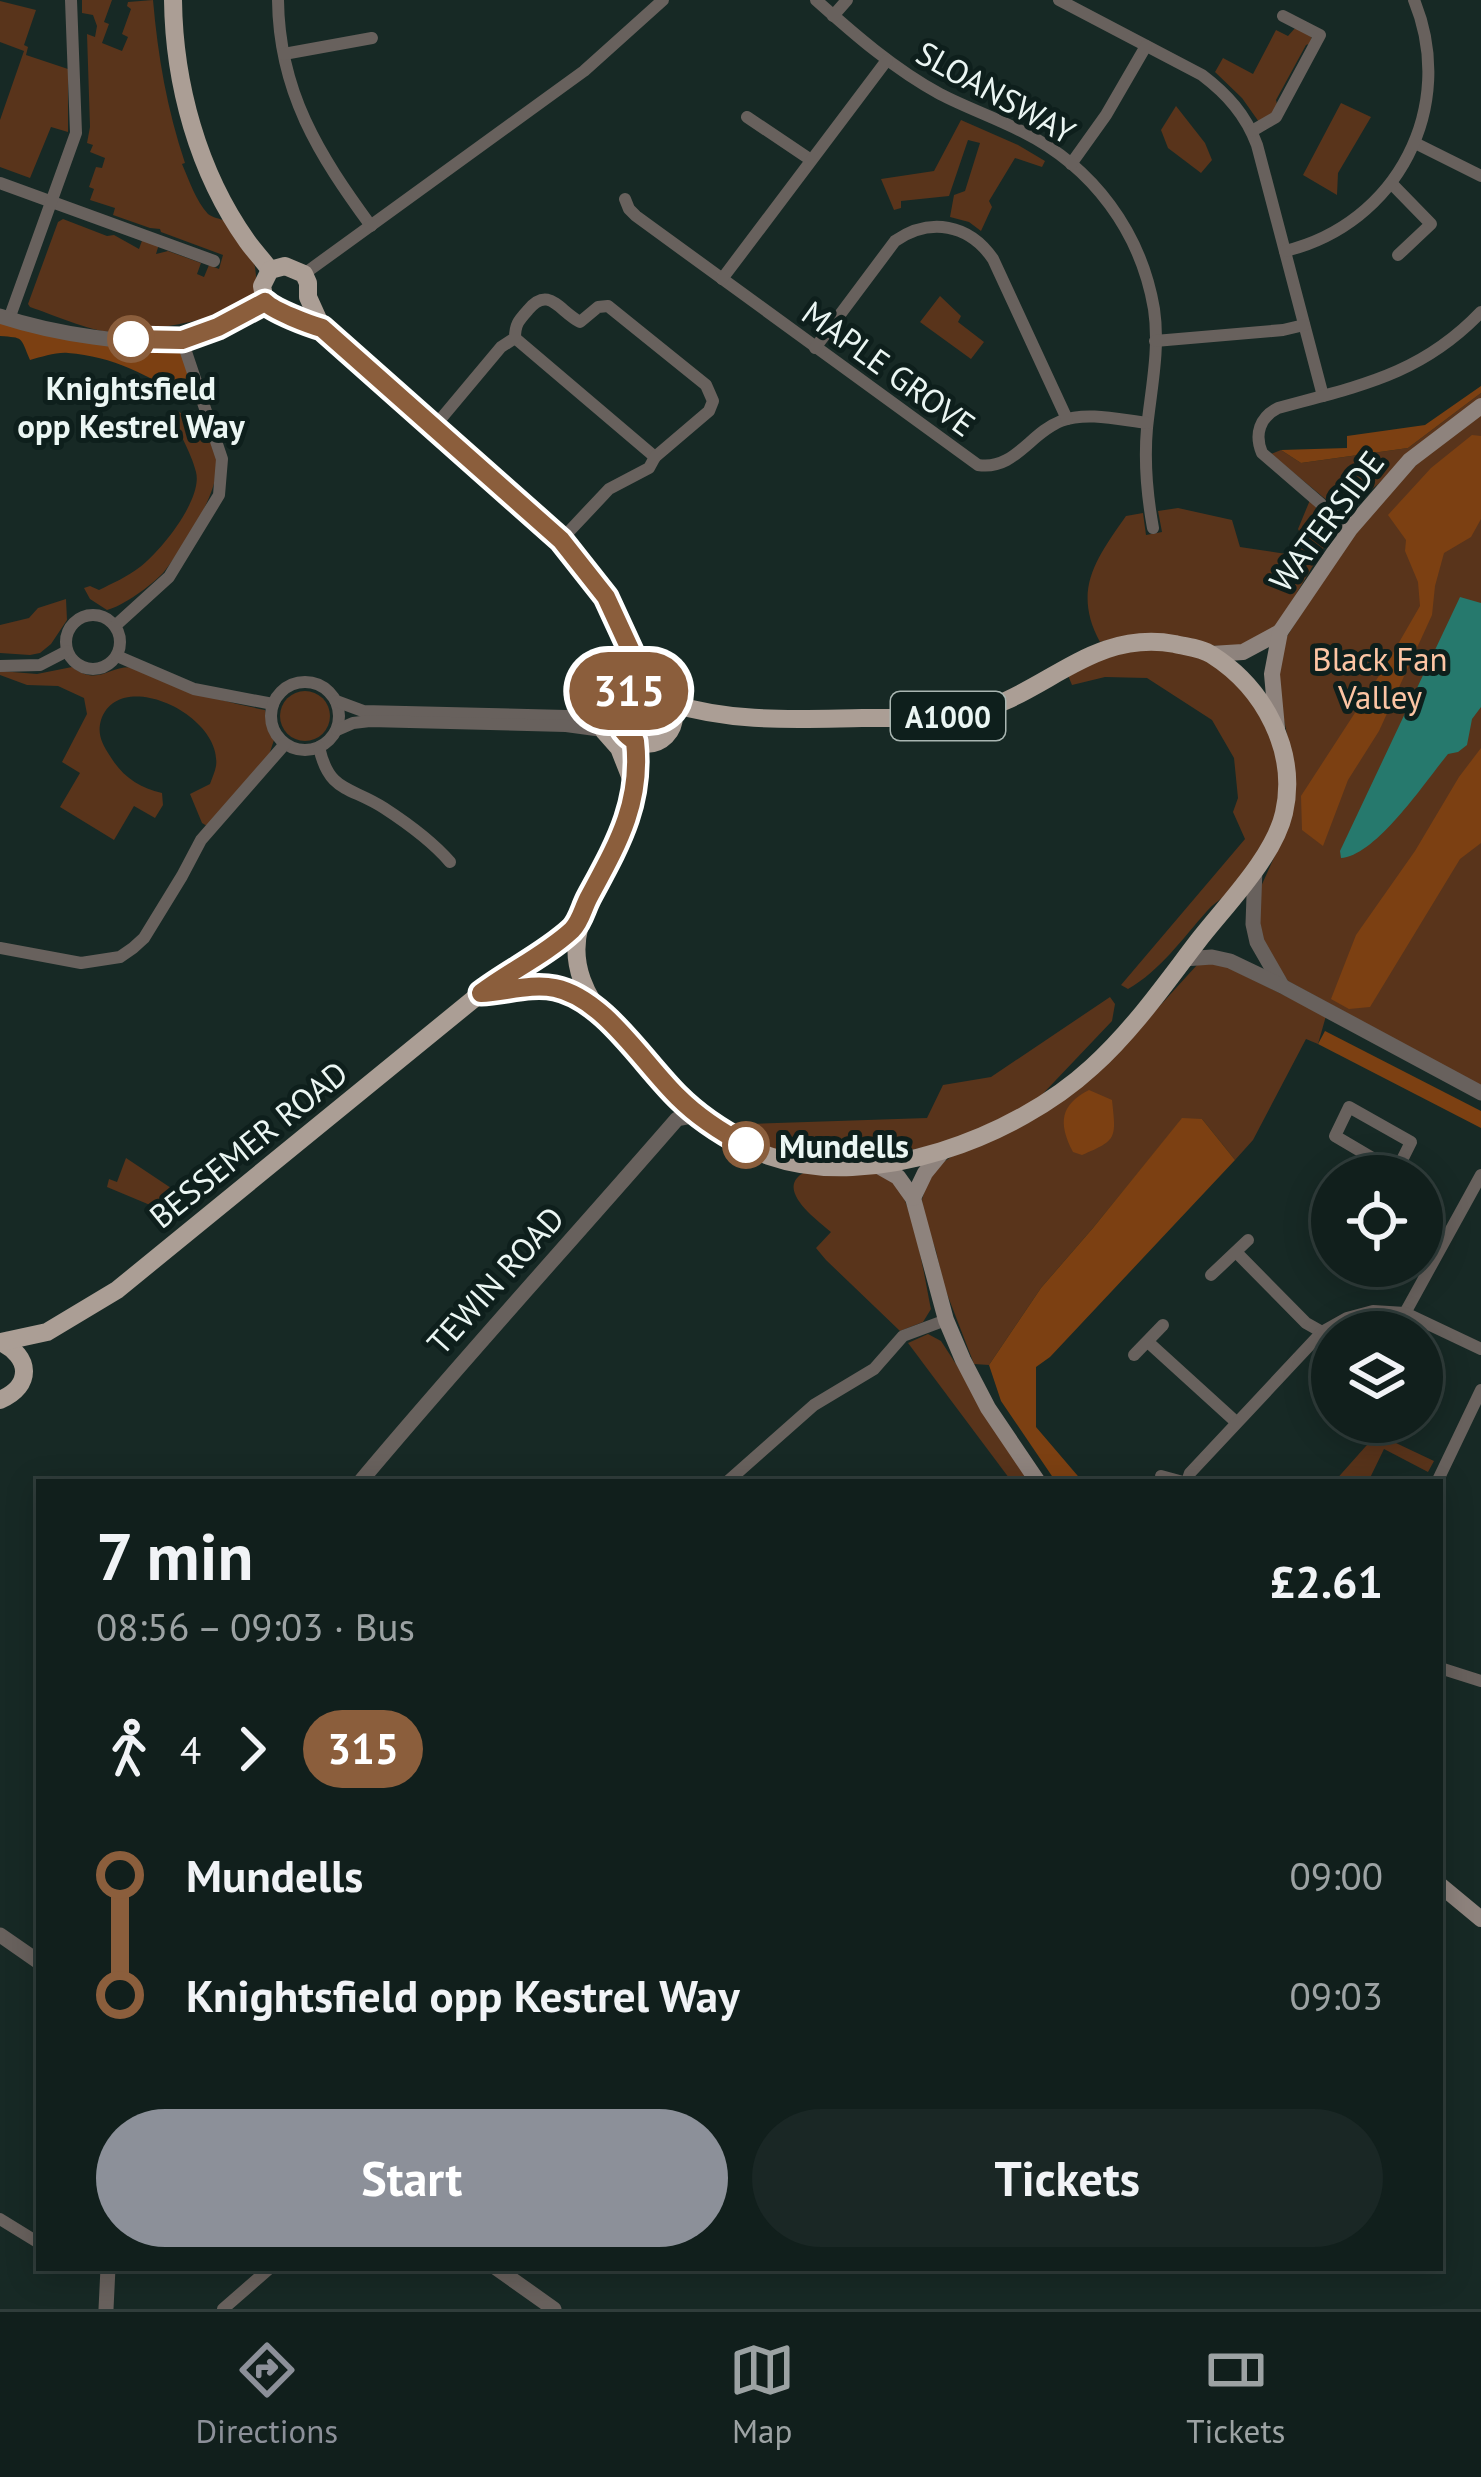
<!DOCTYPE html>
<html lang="en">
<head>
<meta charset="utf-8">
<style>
	body { margin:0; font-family:"PT Sans",sans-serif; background:#1a2725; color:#f1f3f6; height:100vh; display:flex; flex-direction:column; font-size:45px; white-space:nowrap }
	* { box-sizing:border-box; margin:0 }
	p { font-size:39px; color:#9ca2a3 }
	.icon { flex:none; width:66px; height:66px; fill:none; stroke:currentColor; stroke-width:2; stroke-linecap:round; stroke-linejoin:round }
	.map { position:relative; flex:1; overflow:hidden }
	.panel { position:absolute; left:36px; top:1479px; width:1407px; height:792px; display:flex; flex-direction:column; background:#111f1c; border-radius:0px; box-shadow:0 6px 30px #0003,0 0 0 3px #303d3b }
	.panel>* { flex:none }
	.badge { padding:0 24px; border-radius:39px; font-size:42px; line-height:78px }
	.tools { position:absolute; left:1311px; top:1155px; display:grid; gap:24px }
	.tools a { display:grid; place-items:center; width:132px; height:132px; border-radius:50%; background:#111f1c; box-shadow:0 6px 30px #0003,0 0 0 3px #303d3b; font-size:60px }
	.map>.badge { position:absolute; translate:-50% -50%; box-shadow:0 0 0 6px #fff }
	.legs { display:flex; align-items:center; gap:18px; height:132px; padding:0 60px; font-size:39px }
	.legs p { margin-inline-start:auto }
	.summary { display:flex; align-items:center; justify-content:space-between; height:204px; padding:0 60px }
	h1 { font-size:66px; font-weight:600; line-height:90px }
	.button { display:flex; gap:24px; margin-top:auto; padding:24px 60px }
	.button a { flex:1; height:138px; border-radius:72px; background:#8c9099; color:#fff; font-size:48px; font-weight:600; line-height:138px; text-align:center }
	.button a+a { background:#1a2725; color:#f1f3f6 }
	ul { padding:0 60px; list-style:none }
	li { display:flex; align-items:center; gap:42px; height:120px; font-size:45px }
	li i { display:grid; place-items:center; width:18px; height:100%; margin:0 15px; background:currentColor }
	li i::after { content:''; width:30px; height:30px; margin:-15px; border:9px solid; border-radius:50%; background:#111f1c }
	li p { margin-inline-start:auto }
	li:first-child i { background:linear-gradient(#0000 50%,currentColor 0) }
	li:last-child i { background:linear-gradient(currentColor 50%,#0000 0) }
	.tab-bar { display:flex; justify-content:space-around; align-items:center; height:168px; border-top:3px solid #303d3b; background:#111f1c; font-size:33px; color:#9ca2a3 }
	.tab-bar a { display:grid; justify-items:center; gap:6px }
	.tab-bar .active { color:#8c9099 }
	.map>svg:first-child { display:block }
	.green { fill:#59341b }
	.forest { fill:#7c4012 }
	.water { fill:#26796d }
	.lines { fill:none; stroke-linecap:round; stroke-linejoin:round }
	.minor { stroke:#68615d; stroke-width:12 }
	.tertiary { stroke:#68615d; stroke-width:15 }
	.secondary { stroke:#8e837d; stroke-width:16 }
	.primary { stroke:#ab9e95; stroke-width:18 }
	.line-1-casing { stroke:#fff; stroke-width:27 }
	.line-1 { stroke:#8b5e3c; stroke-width:18 }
	.stop-1-dot { fill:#fff; stroke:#8b5e3c; stroke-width:6 }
	.labels { text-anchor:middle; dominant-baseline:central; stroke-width:10; stroke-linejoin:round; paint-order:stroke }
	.shield { fill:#0e1f1c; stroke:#a9b6b2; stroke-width:3 }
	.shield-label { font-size:30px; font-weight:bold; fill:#ebf6f3 }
	.street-label { font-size:33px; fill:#ebf6f3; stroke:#0e1f1c }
	.stop-label { font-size:33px; font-weight:bold; fill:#ebf6f3; stroke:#0e1f1c }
	.park-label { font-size:33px; fill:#fdc5a4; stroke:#0e1f1c }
</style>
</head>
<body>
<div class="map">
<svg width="1481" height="2309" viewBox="0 0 1481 2309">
	<rect width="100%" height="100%" fill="#172925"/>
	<g class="green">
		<path d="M82,0H112L104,22L109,24L102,43L122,51L128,37L122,34L131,9L127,6L128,2L153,0C158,57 167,109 185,163L182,164C189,180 196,201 208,214C213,218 219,218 225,221C237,228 252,254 255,267C256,276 258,287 253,295C240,318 137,333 111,332C90,331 51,314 30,307L28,304L58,222L63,219L107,236L114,235L139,249L144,235L160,241L156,254L168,251L201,263L197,274L204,277L209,265L219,269L223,255L161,232L160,229L150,228L113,215L115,208L90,200L94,189L89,187L96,167L102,168L105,158L90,152L93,145L87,143L90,127L87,34L95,37L97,26L93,15L82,13Z"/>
		<polygon points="0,1 36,10 24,45 28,47 26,55 68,69 68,132 51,127 30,178 0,167 0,120 24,51 0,42"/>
		<polygon points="1296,27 1311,34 1312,43 1306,45 1276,100 1278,108 1273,116 1259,122 1242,98 1215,72 1223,58 1253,74 1276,30 1288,36"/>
		<polygon points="1341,103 1371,117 1338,173 1337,195 1303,175"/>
		<polygon points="1176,106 1205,143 1212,160 1201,173 1168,148 1161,130"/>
		<polygon points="961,120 1018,145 1045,161 1042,167 1015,158 989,201 992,207 981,231 969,222 950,217 954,195 965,191 980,143 968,140 949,196 901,201 901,208 894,210 881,179 934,171"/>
		<polygon points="940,296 961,316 958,322 984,342 971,359 920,322"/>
		<polygon points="1481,393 1481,400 1349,508 1337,507 1329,502 1271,454 1281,450 1301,463 1408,448"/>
		<path d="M174,410L181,413L204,416C208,430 217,447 217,462C219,494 183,548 163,573C152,585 123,606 107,610L90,599L84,588L90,586L99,590C113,583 127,577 140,567C161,551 203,499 196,472C191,450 176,432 174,410Z"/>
		<polygon points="1481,414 1481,1086 1288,981 1260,941 1259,891 1289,824 1292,758 1277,687 1279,649 1342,550 1393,488 1425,456"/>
		<path d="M1310,500C1322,511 1333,520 1330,537L1279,623C1240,666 1187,636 1139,635C1125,635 1112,639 1100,642C1072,590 1096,559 1126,516L1143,513L1146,535L1162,532L1158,511L1178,508L1232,520L1240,547L1293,555L1304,540L1298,529Z"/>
		<polygon points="66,599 67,620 51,644 40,653 30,655 0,653 0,625 29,618 38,608"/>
		<path d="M1149,647C1164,650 1181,651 1195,656C1262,679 1298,769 1269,832C1261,852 1243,878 1228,893C1221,899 1213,904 1207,911C1183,938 1160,971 1128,989L1121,985L1245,839L1233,812L1238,798L1234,758L1212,720L1147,678L1105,677L1072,685L1067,673L1090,660Z"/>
		<path d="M72,667C100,688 110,663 136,668C151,672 166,682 181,687C208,698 237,704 265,710L274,740L269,755L207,826L202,823L190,794L210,784C212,778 215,772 216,766C223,715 119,666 101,720C97,734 102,744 110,756C122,776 139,788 162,793L163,805L155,818L134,806L114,840L60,807L80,773L62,762L87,714L84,698L58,686L27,685L0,675V671L37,674Z"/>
		<circle cx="305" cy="716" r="25"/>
		<polygon points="1215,961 1326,1016 1318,1044 1306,1039 1253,1140 1235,1160 1202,1119 1182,1119 1093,1228 1041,1288 989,1365 974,1364 944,1286 936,1251 923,1213 922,1199 930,1175 945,1161 1125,1044 1197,965"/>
		<polygon points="1110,997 1115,1004 1112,1021 1036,1101 955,1140 898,1153 859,1155 819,1151 810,1157 787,1154 744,1137 743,1130 747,1124 927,1118 943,1085 991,1077"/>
		<polygon points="126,1158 177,1192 175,1209 162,1210 107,1187 109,1179 117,1182"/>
		<path d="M805,1172C828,1172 870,1168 889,1178C912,1189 925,1282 931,1309L923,1322L900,1331L826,1260L816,1248L831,1232C814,1218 774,1188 805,1172Z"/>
		<polygon points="928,1334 941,1341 1033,1482 1012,1482 908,1343"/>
		<polygon points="1379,1435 1434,1461 1428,1472 1384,1449 1368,1482 1334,1482 1366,1446"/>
	</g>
	<g class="forest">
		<path d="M0,313L27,322L181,345L197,397L194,400L186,399C150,376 112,356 68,353C56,352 42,357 30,360C20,336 24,338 0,336Z"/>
		<polygon points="1481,386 1481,393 1408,448 1301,463 1281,450 1347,448 1347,436 1425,425"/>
		<polygon points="1472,435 1481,436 1481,519 1471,537 1444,553 1435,586 1432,615 1379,731 1348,780 1323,846 1302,830 1301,796 1386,665 1420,606 1418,582 1405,551 1406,540 1388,515 1431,468"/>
		<polygon points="1481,748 1481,843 1460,859 1370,1007 1349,1009 1331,999 1356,935 1415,851 1459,777"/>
		<polygon points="1325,1031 1481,1111 1481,1128 1318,1044"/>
		<path d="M1089,1090L1112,1100C1116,1138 1118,1140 1082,1155L1073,1152C1058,1123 1060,1105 1089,1090Z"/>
		<polygon points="1182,1118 1202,1119 1235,1160 1050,1357 1036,1367 1036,1427 1083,1482 1056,1482 1001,1401 989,1365 1041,1288 1093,1228"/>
	</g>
	<path class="water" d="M1460,597L1481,603V707L1472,719L1467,745L1458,752L1448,754C1425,782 1376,856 1341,858L1340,851Z"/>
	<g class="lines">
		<g class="minor">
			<path d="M278,0C279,92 319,155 371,226"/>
			<path d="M816,0C854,34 894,69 940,94C967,108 996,118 1023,132C1093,167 1141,232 1154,309C1160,349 1151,389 1147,428C1144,462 1147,495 1153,528"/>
			<path d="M1059,0L1202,75C1227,94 1246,115 1257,145L1323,396"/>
			<polyline points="833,16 847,0"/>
			<polyline points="284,54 372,38"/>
			<polyline points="747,117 811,160"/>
			<polyline points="1252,131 1276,117 1320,35 1283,16"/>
			<polyline points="1415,143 1481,176"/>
			<polyline points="1071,164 1106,115 1146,46"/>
			<polyline points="0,183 214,261"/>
			<polyline points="1391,183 1431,224 1398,255"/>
			<path d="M625,199L629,209L636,216L978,465C1014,471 1030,433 1061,421C1087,411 1121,420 1147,423"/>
			<path d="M1285,251C1397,224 1458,107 1414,0"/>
			<polyline points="304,274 584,71 663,0"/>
			<polyline points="722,279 887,60"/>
			<polyline points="9,319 76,133 71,0"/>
			<polyline points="515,338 655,457"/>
			<polyline points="1155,341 1283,330 1304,325"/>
			<path d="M815,348L895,241C930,217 969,224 993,259L1067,419"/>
			<path d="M434,427L501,347L515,338C515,324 519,320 528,310C549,285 559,311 580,322L598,307L608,306L706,385L713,401L709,411L655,457L649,468L609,489L561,540"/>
			<path d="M1350,529L1262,453C1254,434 1260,417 1278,408C1359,386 1421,375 1481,312"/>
			<circle cx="93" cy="642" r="27"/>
			<polyline points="115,626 169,577 219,495 222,459 182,340"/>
			<polyline points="117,656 194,689 273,704"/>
			<polyline points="0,666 40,665 67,651"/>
			<circle cx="305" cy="716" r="34"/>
			<polyline points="336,701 363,711 566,716 593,713 621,704"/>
			<polyline points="337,730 353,723 370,721 566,726 625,734"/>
			<path d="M319,747C329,793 350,786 384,808C407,823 432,841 450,862"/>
			<polyline points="0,948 81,963 120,957 133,948 144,938 182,876 201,840 285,744"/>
			<polyline points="1393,1176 1396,1172 1411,1142 1349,1107 1335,1136 1396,1172"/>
			<polyline points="1237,1253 1306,1323 1322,1332"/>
			<polyline points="1211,1275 1248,1240"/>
			<polyline points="1405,1313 1481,1175"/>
			<polyline points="1148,1342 1236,1422"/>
			<polyline points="1134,1355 1163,1325"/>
			<polyline points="1161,1476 1183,1482"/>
			<polyline points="727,1482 814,1405 874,1369 903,1336 946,1320"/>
			<polyline points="1187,1482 1190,1473 1322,1332 1347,1318 1373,1311 1405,1313 1481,1349"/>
			<polyline points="1437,1482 1481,1390"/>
			<polyline points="1440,1668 1481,1681"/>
			<polyline points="0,2219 39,2243"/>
			<polyline points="223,2309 270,2268"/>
		</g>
		<g class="tertiary">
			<path d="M0,316C45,331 142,350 188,338C215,331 240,315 265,302"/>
			<polyline points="1255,868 1253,924 1257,942 1281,984"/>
			<polyline points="1184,959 1212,957 1230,961 1282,986 1481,1093"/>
			<path d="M360,1482C463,1359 572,1240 677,1119L698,1115"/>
			<polyline points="0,1935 39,1962"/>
			<polyline points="496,2268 554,2309"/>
			<polyline points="106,2309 108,2268"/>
		</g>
		<g class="secondary">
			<polyline points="1211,654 1243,652 1280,632"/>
			<polyline points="1277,728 1272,674 1280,632 1350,529 1410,460 1481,406"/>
			<polyline points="875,1164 898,1177 913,1198 946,1320 963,1360 988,1408 1038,1482"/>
			<polyline points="913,1198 925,1173 943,1151"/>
			<polyline points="1440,1885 1481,1919"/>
		</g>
		<g class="primary">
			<path d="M173,0C174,84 198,172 247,241C254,251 263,260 270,270"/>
			<polyline points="322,328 308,297 308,283 304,274 285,266 270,270 262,286 265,302 277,312 290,314 322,328 561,540 606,597 636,662 645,670 654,690"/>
			<circle cx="646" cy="716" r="28"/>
			<polyline points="604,731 619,748 634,786"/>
			<path d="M635,741C637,758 639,773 636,790C631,814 620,840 609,862C590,901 565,934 582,980C596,1019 632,1048 660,1077C691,1111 725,1140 769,1156C872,1192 1016,1137 1092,1067C1133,1030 1165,984 1198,941C1226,905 1274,857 1284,813C1298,751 1264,688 1212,655C1202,648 1187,647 1175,644C1087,628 1040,703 959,715C927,719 894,718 862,718C796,719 733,723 670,703"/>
			<path d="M483,993C533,990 547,979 593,1006"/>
			<path d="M0,1342C31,1356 33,1386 0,1400"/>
			<path d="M1,1342L47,1332L117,1290L481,993C512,969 549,952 578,924"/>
		</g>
	</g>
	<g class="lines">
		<defs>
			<path id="line-1" d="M131,339L182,340L218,327L265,302C274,311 308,324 322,328L561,540L606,597L636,662L632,672L629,694C612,709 616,730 635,741C642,803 617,845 589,897C583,908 581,921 572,930C545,955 510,971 481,993C505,992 531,983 555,988C604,998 643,1063 678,1097C698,1117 721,1132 746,1145"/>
		</defs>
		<use href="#line-1" class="line-1-casing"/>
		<use href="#line-1" class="line-1"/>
	</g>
	<g class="stop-1-dot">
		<circle cx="131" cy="339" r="21"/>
		<circle cx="746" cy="1145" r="21"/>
	</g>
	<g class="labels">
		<rect class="shield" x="891" y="692" width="114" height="48" rx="9"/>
		<g class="shield-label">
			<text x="948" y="716">A1000</text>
		</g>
		<g class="street-label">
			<text transform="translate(996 92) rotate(29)">SLOANSWAY</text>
			<text transform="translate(889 368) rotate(36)">MAPLE GROVE</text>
			<text transform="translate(1326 521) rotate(-53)">WATERSIDE</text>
			<text transform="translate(248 1144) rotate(-39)">BESSEMER ROAD</text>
			<text transform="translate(495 1280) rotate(-48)">TEWIN ROAD</text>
		</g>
		<g class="stop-label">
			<text x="131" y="387">Knightsfield<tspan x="131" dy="38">opp Kestrel Way</tspan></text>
			<text x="779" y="1145" text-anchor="start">Mundells</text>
		</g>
		<g class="park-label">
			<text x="1380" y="658">Black Fan<tspan x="1380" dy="38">Valley</tspan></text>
		</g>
	</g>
</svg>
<div class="tools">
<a><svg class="icon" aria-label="locate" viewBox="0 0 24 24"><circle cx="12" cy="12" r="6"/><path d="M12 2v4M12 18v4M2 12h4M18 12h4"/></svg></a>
<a><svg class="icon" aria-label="layers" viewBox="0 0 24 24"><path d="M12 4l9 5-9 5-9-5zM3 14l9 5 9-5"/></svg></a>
</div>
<b class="badge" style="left:629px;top:691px;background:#8b5e3c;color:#fff">315</b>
<section class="panel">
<div class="summary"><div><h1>7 min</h1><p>08:56 – 09:03 · Bus</p></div><b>£2.61</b></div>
<div class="legs"><svg class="icon" aria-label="walk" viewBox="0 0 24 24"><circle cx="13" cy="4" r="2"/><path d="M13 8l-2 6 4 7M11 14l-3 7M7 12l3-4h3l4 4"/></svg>4<svg class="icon" aria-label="forward" viewBox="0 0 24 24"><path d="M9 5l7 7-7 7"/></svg><b class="badge" style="background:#8b5e3c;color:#fff">315</b></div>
<ul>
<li><i style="color:#8b5e3c"></i><b>Mundells</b><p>09:00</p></li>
<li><i style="color:#8b5e3c"></i><b>Knightsfield opp Kestrel Way</b><p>09:03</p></li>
</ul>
<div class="button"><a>Start</a><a>Tickets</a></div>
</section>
</div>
<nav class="tab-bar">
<a class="active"><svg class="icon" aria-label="directions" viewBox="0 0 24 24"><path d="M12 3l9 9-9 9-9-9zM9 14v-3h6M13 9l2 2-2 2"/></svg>Directions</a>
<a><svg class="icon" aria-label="map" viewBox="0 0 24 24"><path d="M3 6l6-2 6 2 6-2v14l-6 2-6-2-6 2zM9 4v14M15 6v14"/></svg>Map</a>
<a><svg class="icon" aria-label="tickets" viewBox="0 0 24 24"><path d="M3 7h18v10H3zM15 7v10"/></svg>Tickets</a>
</nav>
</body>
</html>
